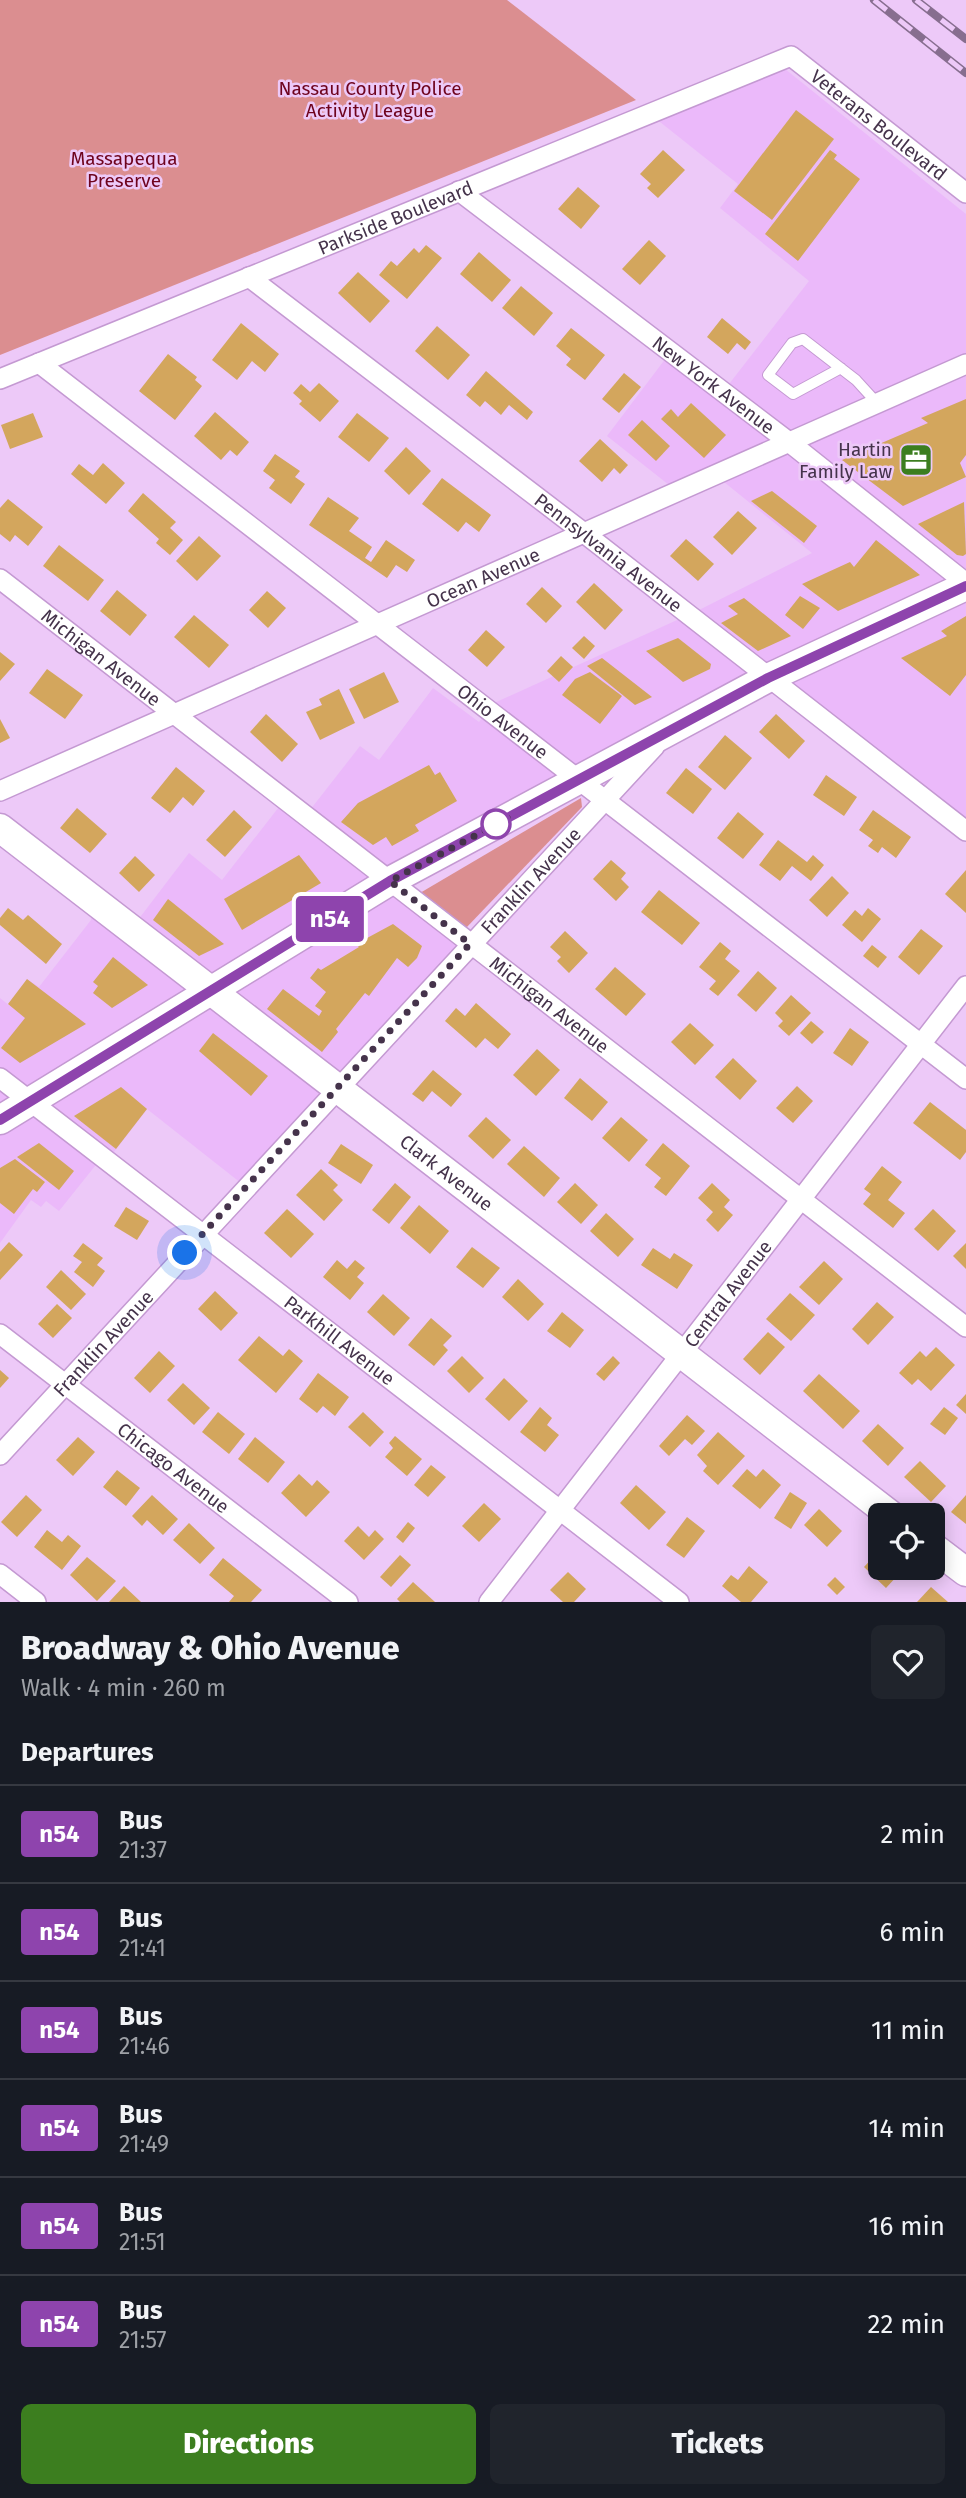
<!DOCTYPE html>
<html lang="en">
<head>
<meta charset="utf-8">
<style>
	body { margin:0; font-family:"Fira Sans",sans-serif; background:#20242c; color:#f1f3f6; height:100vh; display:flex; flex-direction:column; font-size:26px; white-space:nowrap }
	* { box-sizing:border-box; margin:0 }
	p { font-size:23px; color:#9ea1a6 }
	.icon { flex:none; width:38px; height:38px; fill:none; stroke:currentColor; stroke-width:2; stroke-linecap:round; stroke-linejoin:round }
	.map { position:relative; height:1602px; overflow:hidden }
	.details { display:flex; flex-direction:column; background:#171b24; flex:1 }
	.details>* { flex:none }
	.badge { padding:0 14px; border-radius:5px; font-size:24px; line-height:46px }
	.tools { position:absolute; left:868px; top:1503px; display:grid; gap:14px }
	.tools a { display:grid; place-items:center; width:77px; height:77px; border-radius:10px; background:#171b24; box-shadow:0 4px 18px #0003; font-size:35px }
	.you { position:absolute; width:35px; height:35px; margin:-18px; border:5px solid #fff; border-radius:50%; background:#1a73e8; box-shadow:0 0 0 10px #1a73e833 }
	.map>.badge { position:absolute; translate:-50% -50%; box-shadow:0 0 0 4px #fff }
	h2 { padding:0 21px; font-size:26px; line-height:63px }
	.round { display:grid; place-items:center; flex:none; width:74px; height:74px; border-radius:10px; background:#20242c }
	.overview { display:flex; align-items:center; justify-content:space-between; height:119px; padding:0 21px }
	h1 { font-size:33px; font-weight:800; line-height:52px }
	.button { display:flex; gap:14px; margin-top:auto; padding:14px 21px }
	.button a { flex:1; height:80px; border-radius:10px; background:#3c7e1f; color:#fff; font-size:28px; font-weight:800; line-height:80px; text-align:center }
	.button a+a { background:#20242c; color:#f1f3f6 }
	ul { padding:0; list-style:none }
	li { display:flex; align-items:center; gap:21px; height:98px; padding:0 21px; border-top:2px solid #363941 }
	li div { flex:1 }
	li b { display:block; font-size:26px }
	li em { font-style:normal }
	li .badge { min-width:77px; font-weight:700; text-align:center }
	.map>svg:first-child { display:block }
	.built { fill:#ebb9fa }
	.green { fill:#db8e90 }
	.building { fill:#d3a65d }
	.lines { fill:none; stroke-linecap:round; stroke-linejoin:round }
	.lane-casing { stroke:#c499d2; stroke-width:12 }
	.street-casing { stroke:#c499d2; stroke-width:22 }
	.secondary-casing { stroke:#c499d2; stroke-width:31 }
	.lane { stroke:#fff; stroke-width:10 }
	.street { stroke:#fff; stroke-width:19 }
	.secondary { stroke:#fff; stroke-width:28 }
	.rail-casing { stroke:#876e8f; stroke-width:8 }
	.rail { stroke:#edc9f8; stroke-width:5; stroke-dasharray:16; stroke-linecap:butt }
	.line-casing { stroke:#fff; stroke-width:16 }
	.line { stroke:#8e44ad; stroke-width:10 }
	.walk { stroke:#45334b; stroke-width:7; stroke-dasharray:0 12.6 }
	.stop-dot { fill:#fff; stroke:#8e44ad; stroke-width:3.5 }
	.labels { text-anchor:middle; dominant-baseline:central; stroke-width:5; stroke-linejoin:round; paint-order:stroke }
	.park-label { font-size:19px; fill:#6e031d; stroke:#edc9f8 }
	.street-label { font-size:19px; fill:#45334b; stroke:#edc9f8 }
	.poi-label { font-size:19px; fill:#45334b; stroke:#edc9f8; text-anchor:end }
</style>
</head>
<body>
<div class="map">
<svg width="966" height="1602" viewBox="0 0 966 1602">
	<rect width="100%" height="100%" fill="#edc9f8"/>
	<polygon class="built" points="785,69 966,214 966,818 769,667 376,877 458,943 327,1090 246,1187 147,1109 104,1165 99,1161 59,1211 46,1201 41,1207 31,1200 0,1243 0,998 10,1006 27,979 39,987 91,920 93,909 128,933 189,853 222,880 282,803 303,819 360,746 379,760 433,688 479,722 492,704 697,611 812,553 724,482 683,496 607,436 666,358 719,397 809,281 720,208 738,184 655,118"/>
	<g class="green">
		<polygon points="0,0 507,0 636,100 0,355"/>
		<polygon points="581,798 582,807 466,928 420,893"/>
	</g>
	<g class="building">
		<polygon points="796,110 834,139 772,220 734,191"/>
		<polygon points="663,150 685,170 658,198 647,188 651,184 640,174"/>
		<polygon points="830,150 837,155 834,159 860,179 798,261 765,234"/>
		<polygon points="578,187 600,206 581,229 558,209"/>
		<polygon points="649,240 666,256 640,285 622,269"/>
		<polygon points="426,245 442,258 407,299 379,275 391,261 397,266 414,248 419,253"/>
		<polygon points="479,252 511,280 492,302 460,274"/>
		<polygon points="358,272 390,301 370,323 338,293"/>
		<polygon points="521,286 553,313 534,336 502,308"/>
		<polygon points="722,318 751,342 745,350 737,343 728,354 707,337"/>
		<polygon points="241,323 279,354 265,372 252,361 237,380 212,360"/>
		<polygon points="437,326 470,355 448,380 415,351"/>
		<polygon points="571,328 605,355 585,380 566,365 571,359 556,346"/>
		<polygon points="168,354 197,377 195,380 202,386 175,420 139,391"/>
		<polygon points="486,371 533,412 527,420 509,405 501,415 485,401 480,407 466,395"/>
		<polygon points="624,373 641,387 619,413 602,399"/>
		<polygon points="319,383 339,401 320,422 299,404 302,401 293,393 301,384 310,392"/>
		<polygon points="966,399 966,455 960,463 966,477 903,506 842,460 928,423 921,418"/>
		<polygon points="691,403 726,435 704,458 661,419 671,409 678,417"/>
		<polygon points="215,412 249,442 237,456 230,450 221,460 194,436"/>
		<polygon points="33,413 43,437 10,449 1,425"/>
		<polygon points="357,413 389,438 369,462 338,437"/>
		<polygon points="642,420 670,446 656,461 628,435"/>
		<polygon points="600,439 628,465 620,474 614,468 602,482 579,461"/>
		<polygon points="406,447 431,471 409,495 384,471"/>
		<polygon points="275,454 300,471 295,477 305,484 291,504 269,488 275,480 263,471"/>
		<polygon points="103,463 125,483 106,504 71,474 79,464 93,475"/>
		<polygon points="442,478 491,515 479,532 466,522 458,532 422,504"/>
		<polygon points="772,491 817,526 804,543 751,501"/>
		<polygon points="143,493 176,522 170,528 183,540 170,555 156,543 159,539 128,511"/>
		<polygon points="328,497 359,518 349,531 372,547 365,558 371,562 386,540 415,560 407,572 396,565 387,578 309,525"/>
		<polygon points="8,499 43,527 28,546 15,535 10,542 0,534 0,508"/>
		<polygon points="964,502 966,554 963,556 957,555 918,524"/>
		<polygon points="738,511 757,528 732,555 713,537"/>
		<polygon points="199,536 221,556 197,581 176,561"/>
		<polygon points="686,539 714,564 698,581 670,556"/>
		<polygon points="876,540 920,575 838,611 802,584 850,562 854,567"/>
		<polygon points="59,545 104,580 88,601 43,566"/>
		<polygon points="594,583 623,610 605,630 576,602"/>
		<polygon points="542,587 562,606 546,623 526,604"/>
		<polygon points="117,590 147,615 130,636 100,611"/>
		<polygon points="267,591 286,608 268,628 249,610"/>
		<polygon points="800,596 820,608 803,629 785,615"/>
		<polygon points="744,598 791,636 758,651 721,623 738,614 728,606"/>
		<polygon points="194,615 229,645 209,668 174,637"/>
		<polygon points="966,616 966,675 950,696 901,658 947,636 941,631"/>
		<polygon points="486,630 505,647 487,667 468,650"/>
		<polygon points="584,636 595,646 584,659 572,648"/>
		<polygon points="678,638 711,664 710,669 683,682 646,651"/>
		<polygon points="0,652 15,664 0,681"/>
		<polygon points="561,656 573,667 559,682 547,671"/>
		<polygon points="602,658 652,697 635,705 587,666"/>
		<polygon points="47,669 83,695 65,719 29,693"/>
		<polygon points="384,672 399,702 364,719 349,689"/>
		<polygon points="590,672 622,696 600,724 562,695 575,679"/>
		<polygon points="339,689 355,723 320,740 306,712 322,705 319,699"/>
		<polygon points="266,714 298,744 282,762 250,732"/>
		<polygon points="776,714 805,741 789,759 759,732"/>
		<polygon points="0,719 10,738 0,743"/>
		<polygon points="725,735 752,758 725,790 698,767"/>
		<polygon points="429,765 435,775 440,772 457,801 415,825 419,831 392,846 386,837 373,845 341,822 358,803"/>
		<polygon points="176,767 205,791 193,806 183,797 170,813 151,798"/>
		<polygon points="686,768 712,789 693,814 666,793"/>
		<polygon points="826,775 857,797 844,816 813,795"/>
		<polygon points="77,808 107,834 90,853 60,828"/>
		<polygon points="234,810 252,827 225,857 206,840"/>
		<polygon points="873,810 911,837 896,858 882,847 878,853 868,846 873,840 859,830"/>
		<polygon points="738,812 764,834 743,859 717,838"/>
		<polygon points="778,840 807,862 813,855 824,865 811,881 792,866 780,881 759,865"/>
		<polygon points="299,855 321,883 242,930 224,899"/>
		<polygon points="135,856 155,875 139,892 119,873"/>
		<polygon points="611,860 626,873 621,879 629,887 616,901 593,879"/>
		<polygon points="966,870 966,913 945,894"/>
		<polygon points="832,876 849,893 827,917 809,900"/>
		<polygon points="659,890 700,923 682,945 641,912"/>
		<polygon points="168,899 224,944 199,956 153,920"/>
		<polygon points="8,908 23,920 28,915 62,944 46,964 0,925 0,918"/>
		<polygon points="868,908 881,919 862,942 842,925 855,910 862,916"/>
		<polygon points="393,924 422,946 417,958 408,967 397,958 369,996 365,993 336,1029 338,1032 322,1052 267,1009 283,989 319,1016 322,1011 315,1006 326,992 310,978 318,968 321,970 359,947 356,944"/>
		<polygon points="921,929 943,946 919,975 898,957"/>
		<polygon points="565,931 588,953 569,973 557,961 561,957 550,947"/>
		<polygon points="720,942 731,951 725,959 740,971 718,996 709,989 716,981 699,967"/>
		<polygon points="872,945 887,957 878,968 863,956"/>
		<polygon points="113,957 148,985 112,1008 93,993 98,986 93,982"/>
		<polygon points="615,967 646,994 626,1016 595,989"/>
		<polygon points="758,971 777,988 756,1012 737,995"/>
		<polygon points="27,979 86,1024 20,1063 1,1048 25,1018 8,1004"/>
		<polygon points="791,995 811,1013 789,1036 778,1026 783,1021 775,1013"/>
		<polygon points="476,1003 511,1034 498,1049 485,1038 476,1048 445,1021 456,1008 465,1016"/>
		<polygon points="811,1021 824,1032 812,1044 800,1033"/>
		<polygon points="690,1023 714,1045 695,1065 671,1042"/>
		<polygon points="850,1028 869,1042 852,1066 833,1053"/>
		<polygon points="213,1033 268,1076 251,1096 199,1051"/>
		<polygon points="537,1049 560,1070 536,1096 513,1075"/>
		<polygon points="733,1058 757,1081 740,1100 715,1077"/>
		<polygon points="433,1070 462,1094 451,1107 432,1091 423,1102 412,1094"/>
		<polygon points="580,1078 608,1102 592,1121 564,1098"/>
		<polygon points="797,1086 813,1101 793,1123 776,1108"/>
		<polygon points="121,1087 147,1109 116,1149 74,1116"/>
		<polygon points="930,1102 966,1130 966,1152 960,1160 913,1123"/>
		<polygon points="486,1117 511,1140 493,1159 468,1136"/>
		<polygon points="621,1117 648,1140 629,1162 602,1138"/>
		<polygon points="39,1143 74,1171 59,1190 17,1157"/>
		<polygon points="663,1143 690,1166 666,1196 654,1187 661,1178 645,1165"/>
		<polygon points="341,1144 373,1165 361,1184 328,1163"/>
		<polygon points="524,1146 560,1178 544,1197 507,1164"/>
		<polygon points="15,1159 45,1182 37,1192 33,1189 14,1214 0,1203 0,1168"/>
		<polygon points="882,1166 902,1182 888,1200 905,1213 893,1228 863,1204 871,1194 864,1189"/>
		<polygon points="321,1169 338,1185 333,1190 343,1200 324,1221 296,1195"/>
		<polygon points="395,1183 411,1197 389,1224 372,1210"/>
		<polygon points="575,1183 598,1205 581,1224 557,1202"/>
		<polygon points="712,1183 730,1200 724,1207 733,1215 718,1232 706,1220 713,1212 698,1198"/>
		<polygon points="419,1205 449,1231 430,1254 400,1228"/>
		<polygon points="126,1207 149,1221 137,1240 114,1226"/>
		<polygon points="287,1209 314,1234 291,1258 264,1233"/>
		<polygon points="933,1209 956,1231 938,1251 914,1229"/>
		<polygon points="606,1213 634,1239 618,1257 590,1231"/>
		<polygon points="9,1242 23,1255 0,1280 0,1252"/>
		<polygon points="83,1243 103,1258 97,1265 105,1271 93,1287 74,1272 82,1262 73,1256"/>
		<polygon points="966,1243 966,1269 953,1256"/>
		<polygon points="472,1247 500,1268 483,1288 456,1267"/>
		<polygon points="653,1248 670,1259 674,1253 693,1265 677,1289 641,1265"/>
		<polygon points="337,1260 347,1269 355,1260 365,1268 357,1277 364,1283 350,1300 323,1277"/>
		<polygon points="824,1261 843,1279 819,1305 799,1287"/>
		<polygon points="61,1270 86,1294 71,1310 46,1287"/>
		<polygon points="518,1279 544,1304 528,1321 502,1297"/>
		<polygon points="215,1291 238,1313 221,1331 198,1309"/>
		<polygon points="790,1293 815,1315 791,1341 766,1319"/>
		<polygon points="383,1294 410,1318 394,1336 367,1312"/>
		<polygon points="877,1302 894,1317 868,1345 852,1329"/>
		<polygon points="57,1304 72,1318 53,1338 38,1324"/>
		<polygon points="562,1312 584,1330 570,1348 547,1331"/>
		<polygon points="431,1318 452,1336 443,1345 448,1350 434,1366 408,1345"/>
		<polygon points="768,1332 785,1347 760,1375 743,1359"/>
		<polygon points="259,1336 283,1356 289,1349 303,1361 276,1393 238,1360"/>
		<polygon points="936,1347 955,1365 931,1391 918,1379 912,1385 899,1373 920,1351 926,1357"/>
		<polygon points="159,1351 175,1366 150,1393 134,1378"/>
		<polygon points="462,1356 484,1378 469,1393 447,1371"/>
		<polygon points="613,1356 620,1363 604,1381 596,1374"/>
		<polygon points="0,1370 9,1378 0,1388"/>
		<polygon points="318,1373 349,1397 335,1416 323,1406 317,1413 299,1399"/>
		<polygon points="819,1374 860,1411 843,1429 803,1391"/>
		<polygon points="504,1378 528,1401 509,1421 485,1399"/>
		<polygon points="183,1383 210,1408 194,1425 167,1400"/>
		<polygon points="966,1394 966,1414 956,1405"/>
		<polygon points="540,1407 552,1418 547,1425 559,1435 545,1452 520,1432"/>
		<polygon points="944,1407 958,1418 945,1435 930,1424"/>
		<polygon points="218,1412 245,1434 229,1454 202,1432"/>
		<polygon points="363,1412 384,1432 370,1447 348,1427"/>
		<polygon points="687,1415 705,1431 692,1445 685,1439 669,1456 659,1446"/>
		<polygon points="878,1424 904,1448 888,1466 862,1441"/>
		<polygon points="718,1432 745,1456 718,1485 703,1471 707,1466 697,1455"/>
		<polygon points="395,1436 422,1459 407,1476 385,1457 393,1448 389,1443"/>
		<polygon points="78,1437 95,1452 73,1476 56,1460"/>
		<polygon points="255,1437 285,1462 268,1483 238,1459"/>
		<polygon points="920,1461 946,1486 931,1502 904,1477"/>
		<polygon points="431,1465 446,1477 428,1497 414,1485"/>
		<polygon points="747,1469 756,1477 763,1469 781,1485 760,1509 732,1486"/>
		<polygon points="117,1470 140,1488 126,1506 103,1487"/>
		<polygon points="299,1474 312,1486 317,1480 330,1492 306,1517 281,1493"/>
		<polygon points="636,1485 666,1512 649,1530 620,1503"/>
		<polygon points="790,1492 807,1503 791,1529 774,1518"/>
		<polygon points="26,1495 42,1510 17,1537 1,1522"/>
		<polygon points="152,1495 178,1519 163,1535 147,1520 142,1526 132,1516"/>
		<polygon points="966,1495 966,1524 951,1512"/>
		<polygon points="484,1503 501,1519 479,1542 462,1526"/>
		<polygon points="819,1509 842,1531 827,1547 804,1525"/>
		<polygon points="687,1517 705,1531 684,1558 666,1545"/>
		<polygon points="408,1522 415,1528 403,1543 396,1537"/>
		<polygon points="189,1523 215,1548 200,1564 173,1540"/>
		<polygon points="358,1526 369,1537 375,1530 384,1539 364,1560 344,1541"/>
		<polygon points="47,1530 62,1542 68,1535 81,1546 62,1570 34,1547"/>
		<polygon points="876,1554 880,1558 880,1568 891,1568 898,1575 886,1588 864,1567"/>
		<polygon points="400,1555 411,1565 391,1587 380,1577"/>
		<polygon points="87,1557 116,1581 97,1601 70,1575"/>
		<polygon points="223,1558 262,1590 251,1602 229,1602 234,1596 209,1575"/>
		<polygon points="749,1566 768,1582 751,1602 741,1602 722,1586 731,1575 738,1580"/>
		<polygon points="568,1572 586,1589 574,1602 563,1602 550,1590"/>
		<polygon points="835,1577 845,1587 837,1595 827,1585"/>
		<polygon points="413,1582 435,1602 400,1602 397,1599"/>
		<polygon points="124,1586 141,1602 109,1602"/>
		<polygon points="931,1587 948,1602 917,1602"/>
	</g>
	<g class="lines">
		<defs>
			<polyline id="lane" points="841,368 793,394 768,375 792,343 803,339 856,380 877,403"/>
			<g id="street">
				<path id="s1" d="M459,191L789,442L966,583"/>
				<path id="s2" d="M249,277L584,533L966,831"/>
				<path id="s3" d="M39,363L966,1079"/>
				<path id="s4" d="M0,379L791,56L966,193"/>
				<path id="s5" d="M0,579L966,1327"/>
				<path id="s6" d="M0,791L966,364"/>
				<path id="s7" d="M0,1078L679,1602"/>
				<path id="s8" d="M0,1334L348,1602"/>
				<path id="s9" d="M0,1455L655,746"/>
				<polyline points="0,1574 36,1602"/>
				<path id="s10" d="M489,1602L966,986"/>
			</g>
			<g id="secondary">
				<path id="s11" d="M0,828L892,1516"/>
				<polyline points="0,1120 390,881 768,678 966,586"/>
				<polyline points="933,1547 966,1572"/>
			</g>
		</defs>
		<use href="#lane" class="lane-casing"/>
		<use href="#street" class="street-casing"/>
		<use href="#secondary" class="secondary-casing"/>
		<use href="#lane" class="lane"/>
		<use href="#street" class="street"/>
		<use href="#secondary" class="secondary"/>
		<defs>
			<g id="rail">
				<polyline points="874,0 966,73"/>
				<polyline points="916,0 966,39"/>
			</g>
		</defs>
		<use href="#rail" class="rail-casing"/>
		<use href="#rail" class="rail"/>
	</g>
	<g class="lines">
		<defs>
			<polyline id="line" points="0,1120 390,881 768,678 966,586"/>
		</defs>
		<use href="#line" class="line-casing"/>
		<use href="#line" class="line"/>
		<polyline class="walk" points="185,1253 470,944 390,881 508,818 496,824"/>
	</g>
	<defs>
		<symbol id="office-square" viewBox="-11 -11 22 22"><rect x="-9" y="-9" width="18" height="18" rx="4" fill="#3c7e1f" stroke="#edc9f8"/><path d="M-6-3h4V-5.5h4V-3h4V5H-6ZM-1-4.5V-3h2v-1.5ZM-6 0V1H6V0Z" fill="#fff"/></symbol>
	</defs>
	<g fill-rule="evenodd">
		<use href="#office-square" x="897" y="441" width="38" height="38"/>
	</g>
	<circle class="stop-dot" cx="496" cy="824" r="14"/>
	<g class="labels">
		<g class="park-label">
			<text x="370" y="88">Nassau County Police<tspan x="370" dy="22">Activity League</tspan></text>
			<text x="124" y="158">Massapequa<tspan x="124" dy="22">Preserve</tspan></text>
		</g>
		<g class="street-label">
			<text stroke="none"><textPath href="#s4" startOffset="966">Veterans Boulevard</textPath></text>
			<text stroke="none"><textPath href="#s4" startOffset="427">Parkside Boulevard</textPath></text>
			<text stroke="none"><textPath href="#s1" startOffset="320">New York Avenue</textPath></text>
			<text stroke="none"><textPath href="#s2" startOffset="453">Pennsylvania Avenue</textPath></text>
			<text stroke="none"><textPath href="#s6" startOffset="528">Ocean Avenue</textPath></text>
			<text stroke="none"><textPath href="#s5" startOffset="128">Michigan Avenue</textPath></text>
			<text stroke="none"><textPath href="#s3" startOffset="586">Ohio Avenue</textPath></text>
			<text stroke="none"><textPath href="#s9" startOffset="782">Franklin Avenue</textPath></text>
			<text stroke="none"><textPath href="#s5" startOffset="695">Michigan Avenue</textPath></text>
			<text stroke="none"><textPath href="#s11" startOffset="564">Clark Avenue</textPath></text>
			<text stroke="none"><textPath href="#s10" startOffset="390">Central Avenue</textPath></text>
			<text stroke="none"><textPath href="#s7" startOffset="429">Parkhill Avenue</textPath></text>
			<text stroke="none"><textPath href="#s9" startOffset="152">Franklin Avenue</textPath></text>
			<text stroke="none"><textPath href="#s8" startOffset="219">Chicago Avenue</textPath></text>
		</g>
		<g class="poi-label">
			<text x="892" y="449">Hartin<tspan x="892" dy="22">Family Law</tspan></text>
		</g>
	</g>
</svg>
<div class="tools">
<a><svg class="icon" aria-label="locate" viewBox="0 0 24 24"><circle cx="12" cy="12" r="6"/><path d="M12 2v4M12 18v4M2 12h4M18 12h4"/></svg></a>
</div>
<div class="you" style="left:185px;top:1253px"></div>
<b class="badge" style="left:330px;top:919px;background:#8e44ad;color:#fff">n54</b>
</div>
<section class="details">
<div class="overview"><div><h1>Broadway &amp; Ohio Avenue</h1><p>Walk · 4 min · 260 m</p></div><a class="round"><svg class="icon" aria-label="heart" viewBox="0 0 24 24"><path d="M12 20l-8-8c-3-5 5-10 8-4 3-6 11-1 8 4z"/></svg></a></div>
<h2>Departures</h2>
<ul>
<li><span class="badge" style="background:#8e44ad;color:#fff">n54</span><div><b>Bus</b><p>21:37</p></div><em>2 min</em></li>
<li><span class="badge" style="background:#8e44ad;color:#fff">n54</span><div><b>Bus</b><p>21:41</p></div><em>6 min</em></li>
<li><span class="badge" style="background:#8e44ad;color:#fff">n54</span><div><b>Bus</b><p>21:46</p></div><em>11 min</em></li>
<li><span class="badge" style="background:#8e44ad;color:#fff">n54</span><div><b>Bus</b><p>21:49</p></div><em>14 min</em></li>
<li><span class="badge" style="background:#8e44ad;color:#fff">n54</span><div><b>Bus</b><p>21:51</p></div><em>16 min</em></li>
<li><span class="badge" style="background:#8e44ad;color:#fff">n54</span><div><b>Bus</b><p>21:57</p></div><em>22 min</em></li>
</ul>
<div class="button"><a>Directions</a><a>Tickets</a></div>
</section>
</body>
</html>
